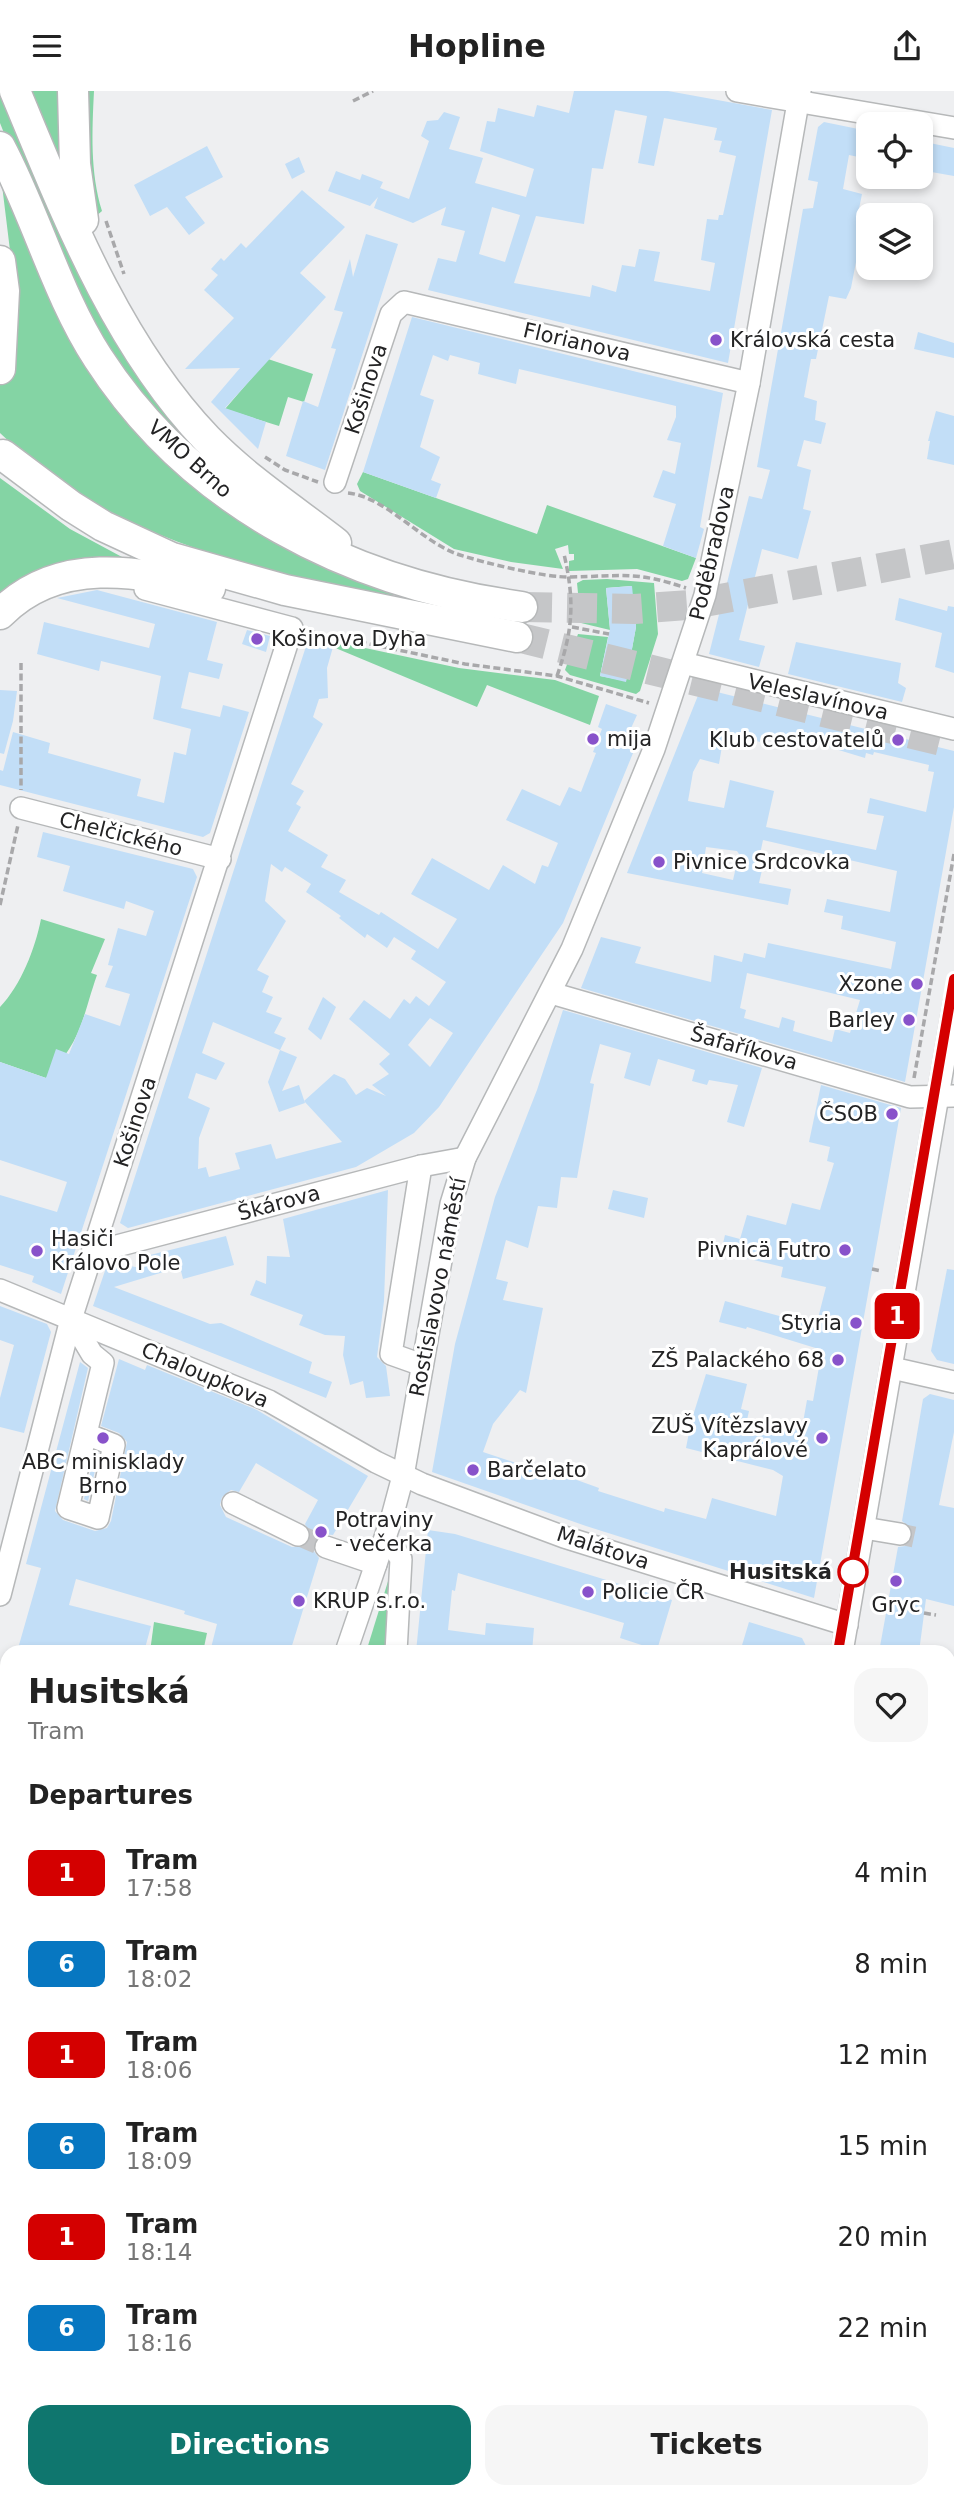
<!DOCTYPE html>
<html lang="en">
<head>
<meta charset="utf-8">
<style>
	body { margin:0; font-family:"DejaVu Sans",sans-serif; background:#f6f6f6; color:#222; height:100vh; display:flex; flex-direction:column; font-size:26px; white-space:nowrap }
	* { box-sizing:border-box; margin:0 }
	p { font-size:23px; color:#767676 }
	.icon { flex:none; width:38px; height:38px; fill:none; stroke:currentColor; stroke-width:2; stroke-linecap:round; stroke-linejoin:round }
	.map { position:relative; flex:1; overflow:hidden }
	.side { position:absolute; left:0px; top:1554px; width:956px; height:854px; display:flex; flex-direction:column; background:#fff; border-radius:21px 21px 0 0; box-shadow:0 4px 10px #0003 }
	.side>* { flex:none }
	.badge { padding:0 14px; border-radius:10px; font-size:24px; line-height:46px }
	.fabs { position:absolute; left:856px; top:21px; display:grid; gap:14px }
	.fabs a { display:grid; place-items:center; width:77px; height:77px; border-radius:14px; background:#fff; box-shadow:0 4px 10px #0003; font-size:35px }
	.map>.badge { position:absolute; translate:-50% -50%; box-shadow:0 0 0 4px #fff }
	h2 { padding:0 28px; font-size:26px; line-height:63px }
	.round { display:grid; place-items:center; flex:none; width:74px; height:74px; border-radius:21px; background:#f6f6f6 }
	.overview { display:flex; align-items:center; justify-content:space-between; height:119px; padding:0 28px }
	h1 { font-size:33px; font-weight:600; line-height:52px }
	.action { display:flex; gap:14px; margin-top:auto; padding:14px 28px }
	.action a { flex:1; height:80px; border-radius:21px; background:#0f766e; color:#fff; font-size:28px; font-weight:600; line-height:80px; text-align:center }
	.action a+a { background:#f6f6f6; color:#222 }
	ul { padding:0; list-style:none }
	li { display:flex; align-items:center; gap:21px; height:91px; padding:0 28px }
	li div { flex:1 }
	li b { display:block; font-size:26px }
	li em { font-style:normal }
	li .badge { min-width:77px; font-weight:700; text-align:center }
	header { display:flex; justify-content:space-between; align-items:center; height:91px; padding:0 28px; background:#fff; font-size:32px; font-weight:600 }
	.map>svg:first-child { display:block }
	.green { fill:#84d4a4 }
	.building { fill:#c2def7; fill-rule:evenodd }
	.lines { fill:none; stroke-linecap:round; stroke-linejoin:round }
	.minor-tunnel { stroke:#c5c6c8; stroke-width:21; stroke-dasharray:21 10; stroke-linecap:butt }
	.highway-tunnel { stroke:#c5c6c8; stroke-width:30; stroke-dasharray:30 15; stroke-linecap:butt }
	.minor-casing { stroke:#b6b8b9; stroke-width:24 }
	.highway-casing { stroke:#b6b8b9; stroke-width:33 }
	.path { stroke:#a8a8aa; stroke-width:3.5; stroke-dasharray:7 3.5; stroke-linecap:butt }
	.minor { stroke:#fff; stroke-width:21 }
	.highway { stroke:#fff; stroke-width:30 }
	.tram { stroke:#484849; stroke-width:2 }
	.line-casing { stroke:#fff; stroke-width:16 }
	.line { stroke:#d40000; stroke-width:10 }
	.poi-dot { fill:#8852ca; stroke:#fff; stroke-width:2.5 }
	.stop-dot { fill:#fff; stroke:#d40000; stroke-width:3.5 }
	.labels { text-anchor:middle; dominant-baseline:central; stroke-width:6; stroke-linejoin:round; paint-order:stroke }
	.poi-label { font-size:21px; fill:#232324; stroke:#fff; text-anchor:start }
	.street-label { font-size:21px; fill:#232324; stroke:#fff }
	.stop-label { font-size:21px; font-weight:bold; fill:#232324; stroke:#fff; text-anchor:end }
</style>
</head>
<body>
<header><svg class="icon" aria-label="menu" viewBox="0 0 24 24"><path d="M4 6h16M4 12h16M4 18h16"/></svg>Hopline<svg class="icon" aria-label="share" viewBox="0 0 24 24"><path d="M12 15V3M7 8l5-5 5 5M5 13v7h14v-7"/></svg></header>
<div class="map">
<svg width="954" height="2408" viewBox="0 0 954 2408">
	<rect width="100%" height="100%" fill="#eeeff1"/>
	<g class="green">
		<polygon points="0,0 6,0 182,340 207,372 152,318 106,257 16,72 0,32"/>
		<polygon points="25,0 62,0 66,92"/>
		<path d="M85,0H94C92,40 90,81 102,120L95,126L90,104Z"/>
		<path d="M2,94L44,191L217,413L293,461L333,481L393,503V507C252,479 107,446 0,342V274L15,282L13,184Z"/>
		<polygon points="268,268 313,283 304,311 288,306 279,335 225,318"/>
		<polygon points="363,381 537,443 547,414 696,467 688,488 682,490 637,478 569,480 569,470 574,469 574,463 569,463 568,454 555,458 563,478 511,471 454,458 360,400 357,393"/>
		<polygon points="0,387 70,438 122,466 120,469 0,507"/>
		<polygon points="607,488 654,492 658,543 640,600 636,603 570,584 565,579 578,543 608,546 600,585 626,590 636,536 631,495 606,497 610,539 581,532 577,492 583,489"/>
		<polygon points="337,551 459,577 555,589 599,605 590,634 487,594 477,616 333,556"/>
		<path d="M41,828L105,848L91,882L97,884C81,930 83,948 46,987L0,971V916C21,894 35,858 41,828Z"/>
		<polygon points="394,1471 395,1495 385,1561 366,1561"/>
		<polygon points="154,1531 207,1542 203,1561 150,1561"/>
		<polygon points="0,1938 4,1953 7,1953 7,1982 0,1982"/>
		<polygon points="383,2401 422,2401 415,2403 417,2408 382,2408"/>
	</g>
	<g class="building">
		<path d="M574,0H668L772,19L728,272L428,199L438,167L456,171L465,140L441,134L446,116L413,132L374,117L378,106L370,115L328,100L336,80L360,89L362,83L383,91L380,97L409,108L429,50L421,45L427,30L438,29L444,21L460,26L449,58L483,67L475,92L526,106L534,78L480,60L487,30L495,31L498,17L534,26L537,14L569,22ZM615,19L647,25L638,72L654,75L664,27L717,37L714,49L722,50L719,61L736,65L723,124H719L718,129L707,128L701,169L715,172L710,200L654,190L660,161L639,158L635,176L622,174L616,201L592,194L590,206L514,192L536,125L584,133L592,77L603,78ZM492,116L520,124L505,171L479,163Z"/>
		<polygon points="824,31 868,40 868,68 849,64 843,98 862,103 858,123 865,124 851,197 846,208 829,205 816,268 811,268 804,306 817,310 815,329 826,332 821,353 804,349 797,375 811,379 803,418 811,420 798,468 762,458 739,549 765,555 759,576 709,563 749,405 762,408 770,379 757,376 803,118 813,117 818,91 808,89 818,36"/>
		<polygon points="920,50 954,57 954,85 920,79"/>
		<polygon points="207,55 223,86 185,106 205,132 189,144 167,116 150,125 134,94"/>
		<polygon points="299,66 305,81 292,88 285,73"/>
		<polygon points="302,99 345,136 300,182 326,206 225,317 266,331 258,358 211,311 240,277 185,278 234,227 204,199 218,184 211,178 221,167 224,170 241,152 246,157"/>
		<polygon points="366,143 398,153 325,379 286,365 303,310 318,316 336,258 331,257 343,221 334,219 350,168 353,186"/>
		<polygon points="412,226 723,302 700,436 704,438 696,467 663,455 676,413 653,406 663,379 675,383 681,352 667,349 676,326 676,315 519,278 516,293 478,283 480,272 450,264 448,270 433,264 420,304 434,309 420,356 440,366 431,389 441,393 436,407 363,381"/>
		<polygon points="918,241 954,252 954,267 914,258"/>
		<polygon points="936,320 954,325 954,374 927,368 930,350 928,350"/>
		<polygon points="632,495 636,536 626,591 600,585 610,538 606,497"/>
		<polygon points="97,499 217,531 207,569 223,573 219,588 189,581 181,617 220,626 223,614 249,621 210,742 203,746 0,694 0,679 3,680 13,641 50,652 48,662 141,688 137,705 164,712 174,661 186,664 191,638 153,628 161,585 101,570 99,580 37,563 44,531 149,557 155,533 57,507"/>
		<polygon points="899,507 947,520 948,515 954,516 954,582 935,576 942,542 895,529"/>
		<polygon points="247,539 270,545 266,561 242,553"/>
		<path d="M309,546L333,556L327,577L328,607L319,608L313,626L323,633L291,693L304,700L296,713L301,716L288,740L328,764L321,776L346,789L339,801L379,824L381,821L438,858L457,828L411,803L432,767L489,799L503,774L535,793L542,774L548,776L558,752L506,729L522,698L560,715L569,696L581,701L596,662L593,661L602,638L598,636L606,613L637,624L627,646L638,650L563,832L439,1016L414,1042L356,1076L128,1137L120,1132ZM271,773L282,781L285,776L311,793L306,801L341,825L339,827L365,847L367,843L387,857L394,846L416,860L411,868L446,891L429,915L416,905L410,913L404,908L390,928L364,909L349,928L390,963L379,973L389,983L372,994L386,1005L367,997L356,1004L345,988L334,983L304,1010L342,1051L276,1068L271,1053L235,1062L240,1078L209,1086L206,1076L198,1078L199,1047L210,1017L188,1007L196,982L216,989L225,972L202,962L213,931L280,959L286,947L274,942L282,927L266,921L273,906L262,901L269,885L257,879L286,830L265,810ZM430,927L453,942L430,976L408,954Z"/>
		<polygon points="796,551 901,572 898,592 906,597 902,611 788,583"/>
		<path d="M701,597L954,660V716L905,991L581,897L601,846L641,856L635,872L711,891L714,864L742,871L744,862L765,867L768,852L891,878L896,851L841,838L843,825L824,821L827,808L890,821L897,780L763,749L757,778L762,779L759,792L791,798L788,814L627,782ZM735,644L760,651L761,644L786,653L789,644L865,667L866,662L873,664L874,661L929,674L928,680L934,681L926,721L870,707L867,722L884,725L876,759L766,736L774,700L730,689L724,717L688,710L693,681L700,668L719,673L722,655L731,657ZM706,756L737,760L739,763L733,789L702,782ZM747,882L860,909L850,942L835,938L832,951L793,940L795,930L782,926L779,937L744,927L746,919L740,917Z"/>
		<polygon points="0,599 17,600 13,630 4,663 0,662"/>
		<polygon points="43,741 193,778 197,786 61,1203 32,1191 34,1185 0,1174 0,1104 57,1121 67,1091 0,1069 0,971 46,987 56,958 69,963 85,923 120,935 130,903 105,896 113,875 108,874 118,837 146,845 154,820 126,810 124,818 63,800 70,775 37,766"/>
		<polygon points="323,906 336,916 321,949 308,938"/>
		<polygon points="563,919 762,977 744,1036 727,1031 738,994 709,989 707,994 692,990 695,979 658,968 650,995 624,987 631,962 600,953 590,992 594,993 577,1087 561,1086 557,1117 538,1115 528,1157 506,1149 496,1188 508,1191 503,1209 543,1217 526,1302 520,1299 493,1333 483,1361 528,1376 530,1372 599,1397 598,1400 664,1421 665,1417 706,1428 712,1407 776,1425 783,1385 773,1379 686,1357 691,1331 706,1283 747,1293 741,1318 749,1320 747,1329 795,1341 796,1336 802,1337 807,1309 813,1310 822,1259 747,1236 746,1238 719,1231 725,1210 816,1235 826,1196 781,1186 783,1176 721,1161 725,1144 740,1148 747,1124 786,1134 792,1112 820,1119 834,1072 827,1070 830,1056 809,1051 821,994 901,1017 814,1507 586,1435 432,1381 455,1253 495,1106 537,999"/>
		<polygon points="280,959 297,966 282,1000 299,994 305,1012 279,1021 268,991"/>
		<polygon points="388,1099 384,1210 377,1266 386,1275 390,1305 366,1307 363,1290 350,1294 343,1264 345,1245 325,1244 299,1234 303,1224 250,1204 256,1189 266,1193 267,1165 290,1166 283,1128"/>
		<polygon points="613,1099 648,1107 644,1127 608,1118"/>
		<polygon points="226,1145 234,1174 183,1188 180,1176 114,1196 210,1233 221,1232 312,1271 309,1282 332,1291 326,1307 93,1215 108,1171 141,1177 138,1167"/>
		<polygon points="947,1178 954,1179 954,1273 937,1269 931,1260"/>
		<polygon points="0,1215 47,1233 51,1241 24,1342 0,1336 0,1307 14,1254 0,1249"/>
		<path d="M119,1268L145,1279L147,1274L257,1319L368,1385L333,1444L323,1443L314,1451L313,1459L319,1467L290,1561H210L217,1533L184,1523L185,1520L76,1488L69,1514L151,1535L144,1561H17L41,1477L26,1473L80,1271L88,1277L55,1420L63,1429L95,1440L107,1437L111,1430L127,1351L119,1342L101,1335ZM256,1372L318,1409L305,1433L311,1444L305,1455L292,1456L226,1426L220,1414L222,1406L231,1399L239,1401Z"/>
		<polygon points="930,1303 954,1309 954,1341 939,1414 954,1417 954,1515 926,1508 919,1561 879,1561 898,1456 905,1455 913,1446 912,1438 902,1430 923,1308"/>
		<polygon points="95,1361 99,1362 88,1410 84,1408"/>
		<polygon points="428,1439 455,1443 672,1509 657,1559 620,1547 624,1532 458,1482 455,1500 452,1499 448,1539 485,1544 486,1532 534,1537 532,1561 416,1561"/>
		<polygon points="749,1531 802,1547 809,1561 740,1561"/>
	</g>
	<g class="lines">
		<g class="minor-tunnel">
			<polyline points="900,1443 914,1446"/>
			<polyline points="298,1444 326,1456"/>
		</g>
		<g class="highway-tunnel">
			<polyline points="522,516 634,518 689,514 954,463"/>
			<polyline points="517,546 954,653"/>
		</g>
		<defs>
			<g id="minor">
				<polyline points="737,0 954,37"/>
				<polyline points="335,391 391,223 404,211 749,292"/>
				<polyline points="683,572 954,638"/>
				<polyline points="21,717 220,768"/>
				<polyline points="551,902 910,1006 954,1005"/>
				<polyline points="421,1075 391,1263 422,1274"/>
				<polyline points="94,1161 421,1075 465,1067"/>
				<polyline points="0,1199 269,1310 376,1371 422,1393 564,1446 847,1534"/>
				<polyline points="71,1228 92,1263 103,1272 68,1417 98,1427 114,1354 86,1343"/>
				<polyline points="892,1277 954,1291"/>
				<polyline points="233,1412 298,1444"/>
				<polyline points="864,1437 900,1443"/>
				<polyline points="383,1452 395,1459 401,1468 396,1561"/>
				<polyline points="326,1456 376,1473"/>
				<polyline points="0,1504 71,1228 292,537 145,498 146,484"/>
				<polyline points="346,1561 392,1426 403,1385 451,1113 465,1067 572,858 654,658 705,504 749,292 800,0"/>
				<polyline points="842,1561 954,912"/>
				<polyline points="948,1789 954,1790"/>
				<polyline points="948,1846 954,1846"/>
				<polyline points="0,2009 7,2009"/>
				<polyline points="0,2108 7,2109"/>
				<polyline points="948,2229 954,2235"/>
				<polyline points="167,2408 169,2401"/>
				<polyline points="690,2408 691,2401"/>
			</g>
			<g id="highway">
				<path d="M15,0C65,120 116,253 207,348C246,388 292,418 336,452"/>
				<polyline points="73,0 75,73 83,129"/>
				<path d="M0,56C36,124 57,204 98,267C193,414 352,493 522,516"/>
				<polyline points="0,170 4,200 0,278"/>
				<polyline points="3,364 71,415 103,435 172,467 285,499 517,546"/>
				<path d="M0,523C58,464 138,480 210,497"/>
			</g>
		</defs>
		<use href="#minor" class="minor-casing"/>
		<use href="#highway" class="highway-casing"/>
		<g class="path">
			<polyline points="353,10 373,0"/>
			<polyline points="106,130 124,183"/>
			<polyline points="265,366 285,379 318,391"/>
			<path d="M348,402C387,406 422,452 460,464C485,472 546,487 571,486C621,485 637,480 686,497"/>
			<polyline points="572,536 609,543"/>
			<polyline points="308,540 465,573 557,585 649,612"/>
			<polyline points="21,572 21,699"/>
			<path d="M557,585C573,539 575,511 564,463"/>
			<polyline points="0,814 18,734"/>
			<polyline points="914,987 954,763"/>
			<polyline points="872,1178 881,1180"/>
			<polyline points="879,1513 887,1515"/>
			<polyline points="924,1522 936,1524"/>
			<polyline points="3,1727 7,1724"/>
			<polyline points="0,1901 7,1914"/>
			<polyline points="379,2405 386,2401"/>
			<polyline points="234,2407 236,2401"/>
			<polyline points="329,2408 331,2401"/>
			<polyline points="378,2408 380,2401"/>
		</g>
		<use href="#minor" class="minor"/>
		<use href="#highway" class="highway"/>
		<g class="tram">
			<polyline points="838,1561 954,888"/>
			<polyline points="694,2408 695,2401"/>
		</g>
	</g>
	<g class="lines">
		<defs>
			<polyline id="line" points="838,1561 954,888"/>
		</defs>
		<use href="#line" class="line-casing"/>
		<use href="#line" class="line"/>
	</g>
	<g class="poi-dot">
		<circle cx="716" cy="249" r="7"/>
		<circle cx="257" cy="548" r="7"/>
		<circle cx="593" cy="648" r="7"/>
		<circle cx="898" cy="649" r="7"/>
		<circle cx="659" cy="771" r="7"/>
		<circle cx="917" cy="893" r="7"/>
		<circle cx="909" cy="929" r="7"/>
		<circle cx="892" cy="1023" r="7"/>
		<circle cx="845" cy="1159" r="7"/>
		<circle cx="37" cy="1160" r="7"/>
		<circle cx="856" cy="1232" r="7"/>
		<circle cx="838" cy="1269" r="7"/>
		<circle cx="103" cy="1347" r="7"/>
		<circle cx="822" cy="1347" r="7"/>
		<circle cx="473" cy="1379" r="7"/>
		<circle cx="321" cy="1441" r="7"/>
		<circle cx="896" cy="1490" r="7"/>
		<circle cx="588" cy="1501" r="7"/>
		<circle cx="299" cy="1510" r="7"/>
	</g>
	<circle class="stop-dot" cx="853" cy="1481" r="14"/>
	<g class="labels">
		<g class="poi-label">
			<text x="730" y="249">Královská cesta</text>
			<text x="271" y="548">Košinova Dyha</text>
			<text x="607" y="648">mija</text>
			<text x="884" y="649" text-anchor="end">Klub cestovatelů</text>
			<text x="673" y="771">Pivnice Srdcovka</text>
			<text x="903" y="893" text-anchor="end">Xzone</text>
			<text x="895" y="929" text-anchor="end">Barley</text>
			<text x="878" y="1023" text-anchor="end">ČSOB</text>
			<text x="51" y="1148">Hasiči<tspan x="51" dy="24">Královo Pole</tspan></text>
			<text x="831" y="1159" text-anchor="end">Pivnicä Futro</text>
			<text x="842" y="1232" text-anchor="end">Styria</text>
			<text x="824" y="1269" text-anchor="end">ZŠ Palackého 68</text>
			<text x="808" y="1335" text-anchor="end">ZUŠ Vítězslavy<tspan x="808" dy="24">Kaprálové</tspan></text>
			<text x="103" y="1371" text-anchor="middle">ABC minisklady<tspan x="103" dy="24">Brno</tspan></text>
			<text x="487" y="1379">Barčelato</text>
			<text x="335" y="1429">Potraviny<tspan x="335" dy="24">- večerka</tspan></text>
			<text x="602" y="1501">Policie ČR</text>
			<text x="313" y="1510">KRUP s.r.o.</text>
			<text x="896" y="1514" text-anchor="middle">Gryc</text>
		</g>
		<g class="street-label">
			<text transform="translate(577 251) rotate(13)">Florianova</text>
			<text transform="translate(366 298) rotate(-72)">Košinova</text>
			<text transform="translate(190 368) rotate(42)">VMO Brno</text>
			<text transform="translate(712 462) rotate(-77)">Poděbradova</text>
			<text transform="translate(818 606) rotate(13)">Veleslavínova</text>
			<text transform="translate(121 743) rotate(14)">Chelčického</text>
			<text transform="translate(744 957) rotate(16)">Šafaříkova</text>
			<text transform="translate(135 1031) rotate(-72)">Košinova</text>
			<text transform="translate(279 1112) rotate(-15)">Škárova</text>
			<text transform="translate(438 1196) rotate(-79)">Rostislavovo náměstí</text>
			<text transform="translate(205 1284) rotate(23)">Chaloupkova</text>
			<text transform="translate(603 1457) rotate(18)">Malátova</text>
		</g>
		<g class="stop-label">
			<text x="832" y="1481">Husitská</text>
		</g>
	</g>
</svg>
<div class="fabs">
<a><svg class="icon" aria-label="locate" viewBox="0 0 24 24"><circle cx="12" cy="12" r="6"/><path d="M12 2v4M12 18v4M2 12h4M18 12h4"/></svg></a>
<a><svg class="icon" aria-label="layers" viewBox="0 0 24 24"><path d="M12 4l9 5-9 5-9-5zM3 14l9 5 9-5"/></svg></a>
</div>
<b class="badge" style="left:897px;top:1225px;background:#d40000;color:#fff">1</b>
<section class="side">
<div class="overview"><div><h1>Husitská</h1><p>Tram</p></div><a class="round"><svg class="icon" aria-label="heart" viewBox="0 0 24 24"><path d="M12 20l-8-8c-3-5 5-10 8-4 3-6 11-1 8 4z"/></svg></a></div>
<h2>Departures</h2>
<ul>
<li><span class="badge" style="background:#d40000;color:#fff">1</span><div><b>Tram</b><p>17:58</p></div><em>4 min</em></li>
<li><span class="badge" style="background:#0777c1;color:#fff">6</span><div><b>Tram</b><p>18:02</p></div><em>8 min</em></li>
<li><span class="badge" style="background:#d40000;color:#fff">1</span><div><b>Tram</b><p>18:06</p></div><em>12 min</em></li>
<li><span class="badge" style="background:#0777c1;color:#fff">6</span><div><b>Tram</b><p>18:09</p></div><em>15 min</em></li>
<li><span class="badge" style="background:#d40000;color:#fff">1</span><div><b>Tram</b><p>18:14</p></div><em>20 min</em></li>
<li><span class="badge" style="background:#0777c1;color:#fff">6</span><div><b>Tram</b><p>18:16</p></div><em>22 min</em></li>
</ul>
<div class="action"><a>Directions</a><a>Tickets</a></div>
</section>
</div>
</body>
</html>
